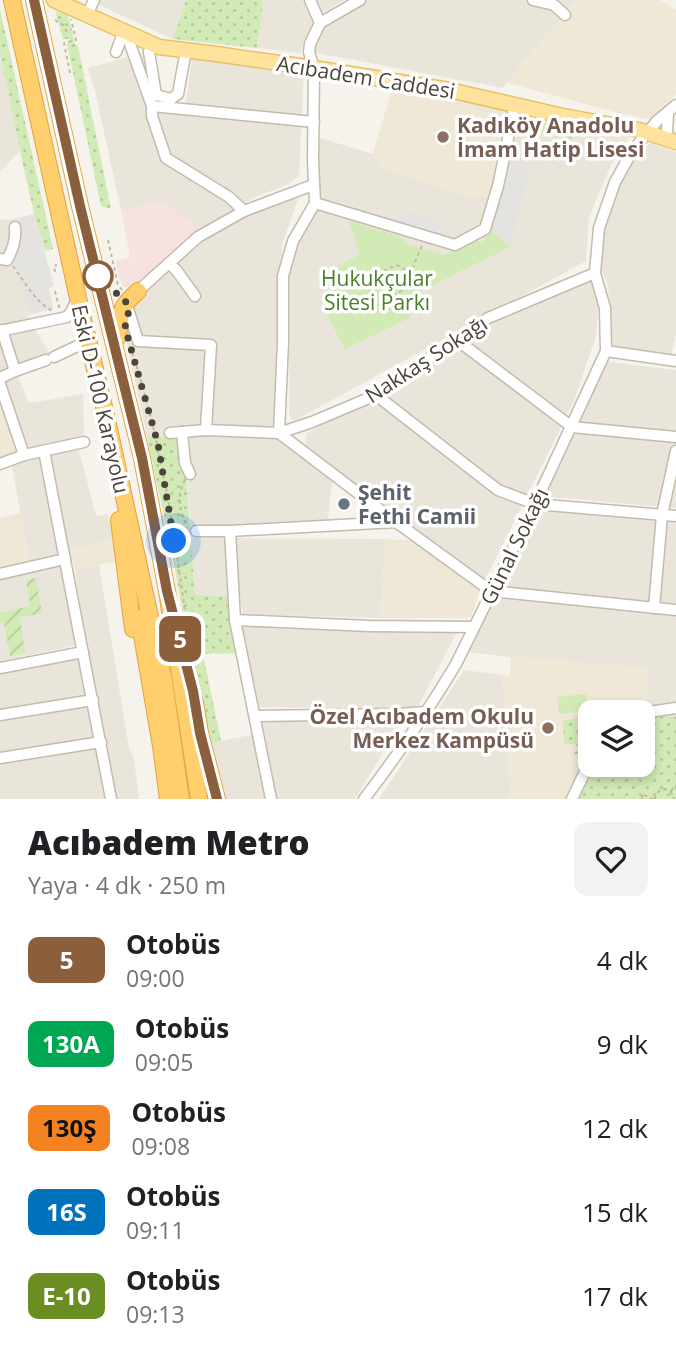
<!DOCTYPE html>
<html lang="tr">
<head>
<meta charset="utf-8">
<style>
	body { margin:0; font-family:"Open Sans",sans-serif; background:#f2f2f2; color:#202124; height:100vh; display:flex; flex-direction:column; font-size:26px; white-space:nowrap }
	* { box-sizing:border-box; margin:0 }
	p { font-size:23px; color:#757577 }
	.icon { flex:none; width:38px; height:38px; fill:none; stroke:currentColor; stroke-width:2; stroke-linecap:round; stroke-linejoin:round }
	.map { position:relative; height:799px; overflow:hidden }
	.details { display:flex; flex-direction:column; background:#fff; flex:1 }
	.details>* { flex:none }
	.badge { padding:0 14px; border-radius:10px; font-size:24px; line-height:46px }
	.tools { position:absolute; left:578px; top:700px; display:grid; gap:14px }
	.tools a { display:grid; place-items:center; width:77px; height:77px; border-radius:14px; background:#fff; box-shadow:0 4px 10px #0003; font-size:35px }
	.you { position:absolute; width:35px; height:35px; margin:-18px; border:5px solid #fff; border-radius:50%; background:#1a73e8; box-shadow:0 0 0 10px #1a73e833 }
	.map>.badge { position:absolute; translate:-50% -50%; box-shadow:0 0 0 4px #fff }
	.round { display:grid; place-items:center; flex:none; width:74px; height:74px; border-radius:14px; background:#f2f2f2 }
	.overview { display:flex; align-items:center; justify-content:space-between; height:119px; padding:0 28px }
	h1 { font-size:33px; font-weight:800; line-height:52px }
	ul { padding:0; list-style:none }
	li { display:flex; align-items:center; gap:21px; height:84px; padding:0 28px }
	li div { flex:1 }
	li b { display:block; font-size:26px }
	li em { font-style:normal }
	li .badge { min-width:77px; font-weight:700; text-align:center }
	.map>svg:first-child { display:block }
	.residential { fill:#eae5da }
	.education { fill:#efe8d6 }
	.medical { fill:#f6e3e0 }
	.grass { fill:url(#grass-dots) }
	.park { fill:#d2eab5 }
	.garden { fill:url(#garden-furrows) }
	.parking { fill:#e5e3e0 }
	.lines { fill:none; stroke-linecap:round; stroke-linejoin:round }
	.minor-casing { stroke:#c2bbae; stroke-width:13 }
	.major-casing { stroke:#e6c16a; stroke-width:17 }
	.highway-casing { stroke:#e0a43c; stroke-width:18 }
	.path { stroke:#c4b79f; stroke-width:2; stroke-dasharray:3.5 3.5; stroke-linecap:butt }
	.minor { stroke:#fff; stroke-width:10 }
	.major { stroke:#ffe39c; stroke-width:14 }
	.highway { stroke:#ffcf6e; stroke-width:16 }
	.line-casing { stroke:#fff; stroke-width:16 }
	.line { stroke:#8b5e3c; stroke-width:10 }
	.walk { stroke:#4b4439; stroke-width:7; stroke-dasharray:0 12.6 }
	.education-dot { fill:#8d6e63; stroke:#fff; stroke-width:2.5 }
	.stop-dot { fill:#fff; stroke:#8b5e3c; stroke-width:3.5 }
	.worship-dot { fill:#6b7280; stroke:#fff; stroke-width:2.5 }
	.labels { text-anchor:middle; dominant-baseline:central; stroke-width:7; stroke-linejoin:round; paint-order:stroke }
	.street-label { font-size:21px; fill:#4b4439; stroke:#fff }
	.education-label { font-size:21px; font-weight:bold; fill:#785e54; stroke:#fff; text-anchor:start }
	.park-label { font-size:21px; fill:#4a7f2a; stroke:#fff }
	.worship-label { font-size:21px; font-weight:bold; fill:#5b616d; stroke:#fff; text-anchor:start }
</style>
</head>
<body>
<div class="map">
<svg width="676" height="799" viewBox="0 0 676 799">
	<defs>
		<pattern id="grass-dots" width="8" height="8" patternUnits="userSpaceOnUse" patternTransform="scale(1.75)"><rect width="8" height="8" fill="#d2eab5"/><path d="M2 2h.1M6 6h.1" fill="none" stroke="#b6ca9c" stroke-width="1.8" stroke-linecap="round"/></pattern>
		<pattern id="garden-furrows" width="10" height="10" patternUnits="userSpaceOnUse" patternTransform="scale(1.75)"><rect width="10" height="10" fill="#d2eab5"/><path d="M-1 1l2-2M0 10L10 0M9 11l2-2" fill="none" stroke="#b6ca9c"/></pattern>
	</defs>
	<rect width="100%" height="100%" fill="#f6f3ec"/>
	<g class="residential">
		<polygon points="92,0 186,0 173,39 110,10"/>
		<polygon points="262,0 344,0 317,16 300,53 257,48 263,4"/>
		<polygon points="361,0 578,0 558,22 503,88 311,52 321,23"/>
		<polygon points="0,51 20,151 0,172"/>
		<polygon points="143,53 156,100 186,103 192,58 304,69 299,176 287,185 253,198 198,232 162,203 121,210 95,91 88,68"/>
		<polygon points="514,107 631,135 612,163 589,217 586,261 294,421 289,416 290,260 313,203 320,138 373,154 382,169"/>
		<polygon points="651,143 676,152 676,335 671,356 613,347 608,285 601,269 602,231 616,191 632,157"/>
		<polygon points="301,191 282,244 280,439 332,480 328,520 254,527 191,528 183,436 147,437 123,324 139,297 158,277 203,238 238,215"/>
		<polygon points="0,219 9,220 12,259 29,320 54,360 18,376 29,403 83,394 84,433 78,447 96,516 108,514 113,539 71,550 72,555 29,564 12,465 20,451 0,403"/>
		<polygon points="591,270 600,292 596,336 574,401 484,582 306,447 306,434 451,342"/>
		<polygon points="601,361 676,370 676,508 538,496"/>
		<polygon points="533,507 676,520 676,799 567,799 572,774 590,744 590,765 642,765 642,712 631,712 646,705 648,668 511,657 466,652"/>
		<polygon points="190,538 385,539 381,618 243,614 240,598 195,596"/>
		<polygon points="62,563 77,645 0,661 0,578"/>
		<polygon points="99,565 129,749 134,758 139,799 114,799 86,651 75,570"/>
		<polygon points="242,624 458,630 417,709 257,707 245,675"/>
		<polygon points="78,655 107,799 0,799 0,671"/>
		<polygon points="464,670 503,675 511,799 379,799"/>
		<polygon points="257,722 401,722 355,799 277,799"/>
		<polygon points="252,735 268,799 223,799 209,743"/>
	</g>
	<g class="education">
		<polygon points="579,0 660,0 676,10 676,94 653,120 618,113 508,83 558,22"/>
		<polygon points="393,85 514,107 495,199 458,194 382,169 373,154"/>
		<polygon points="0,403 20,451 0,459"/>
		<polygon points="20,513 29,564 0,570 0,518"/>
		<polygon points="113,539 118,561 75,570 70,550"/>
		<polygon points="385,539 410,540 422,545 481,590 470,618 381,618"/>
		<polygon points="511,657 648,668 646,705 631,712 590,712 590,744 572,774 567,799 511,799 503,675 510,676"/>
	</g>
	<polygon class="medical" points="162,203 191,221 198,232 134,288 123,287 119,277 116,261 130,257 121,210"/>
	<g class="grass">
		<polygon points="186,0 262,0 263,4 257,48 173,39"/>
		<polygon points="0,9 53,249 45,251 34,214 20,151 0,51"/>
		<polygon points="55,11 68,15 75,44 78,46 111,209 101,206 67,44 71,43 70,39 63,39"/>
		<polygon points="513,115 574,129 572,140 511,126"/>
		<polygon points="183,436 195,595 230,597 237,653 203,654 221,741 209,743 207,741 169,538 147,437"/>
		<polygon points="656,716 676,717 676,799 574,799 590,765 642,765 642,721"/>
		<polygon points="590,717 590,735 581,747 572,744 566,744 564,742 563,722 565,720"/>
	</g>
	<g class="park">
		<polygon points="349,221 401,237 406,244 445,255 472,240 483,242 489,228 510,247 419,292 409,318 345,349 327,315 341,306 324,273 360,255"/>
		<polygon points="586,694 587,711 559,714 557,697"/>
	</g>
	<polygon class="garden" points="36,578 42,613 20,618 25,653 10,656 4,623 0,623 0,613 30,606 26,580"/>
	<g class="parking">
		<polygon points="506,149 529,174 510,247 489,228"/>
		<polygon points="411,211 436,219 448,242 392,226 397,217"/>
		<polygon points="34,214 54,286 49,288 53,309 28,315 12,259 9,220"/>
	</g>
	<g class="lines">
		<defs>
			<g id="minor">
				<polyline points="310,0 320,23"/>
				<polyline points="360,0 320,23 310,44 309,52 314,68 313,161 315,203 293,241 283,276 283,342 279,433 396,522 491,591 676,610"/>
				<polyline points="533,0 554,5 565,15"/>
				<polyline points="87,15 94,0"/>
				<polyline points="126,33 152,106 152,116 166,158 229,197 244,211"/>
				<polyline points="151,44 149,52 156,95 171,99 178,94 186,50"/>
				<polyline points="116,52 124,31"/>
				<polyline points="152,106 314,122"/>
				<polyline points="667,131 668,113"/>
				<polyline points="315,203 455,245 485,229 498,186 515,105"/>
				<path d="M0,259L7,260C13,249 16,240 15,227"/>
				<polyline points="169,263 177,271 195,296"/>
				<polyline points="138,291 198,237 244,211 313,185"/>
				<polyline points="126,302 138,341 211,345 206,430"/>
				<polyline points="2,330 15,371"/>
				<polyline points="0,331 67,317 71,312 78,298"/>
				<polyline points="457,340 572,427 676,437"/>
				<polyline points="606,351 676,361"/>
				<polyline points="54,357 88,341"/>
				<polyline points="0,378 15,371 46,360"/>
				<polyline points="0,384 24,455"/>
				<polyline points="376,395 498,490 535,504 676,516"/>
				<polyline points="182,432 185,463 190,474"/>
				<polyline points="170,433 206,430 279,433 312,422 376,395 488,318 595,273"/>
				<polyline points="44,451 111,799"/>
				<polyline points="0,464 24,455 84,442"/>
				<polyline points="196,531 230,531 396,522"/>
				<polyline points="230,531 235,620 271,799"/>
				<polyline points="0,574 65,559"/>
				<polyline points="654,608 662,515 676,451"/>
				<polyline points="235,620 369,626 474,627"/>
				<polyline points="0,668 83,652"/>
				<polyline points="0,715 93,700"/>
				<polyline points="642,715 649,712 676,708"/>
				<polyline points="255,716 399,714 425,712"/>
				<polyline points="0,758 101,742"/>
				<path d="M364,799C397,756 428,711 456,664L535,504L606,351L605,308L595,273L599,228L615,182L630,155L642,139L657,121L676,105"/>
				<polyline points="572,799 590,761"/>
			</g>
			<polyline id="major" points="54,0 159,47 216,54 314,68 449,90 563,116 639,130 676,142"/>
			<g id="highway">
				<polyline points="12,0 78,298 106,415 164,681 181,799"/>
				<polyline points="34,0 80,206 142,458 167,591 199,799"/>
				<path d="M118,337C121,312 118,309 138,291"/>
				<polyline points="119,520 133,629"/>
				<polyline points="139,618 161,746 168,799"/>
				<polyline points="195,702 200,733 217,799"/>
			</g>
		</defs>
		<use href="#minor" class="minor-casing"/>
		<use href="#major" class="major-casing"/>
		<use href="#highway" class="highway-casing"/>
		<g class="path">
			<polyline points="55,20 63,25 66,31 72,29"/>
			<polyline points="70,73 64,43 76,40 71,19"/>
			<polyline points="546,134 548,123"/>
			<polyline points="108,240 118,285 122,290"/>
			<polyline points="13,266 31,292 42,304 52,311"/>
			<polyline points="55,272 54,266 57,265"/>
			<polyline points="55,291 60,311"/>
			<polyline points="339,299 384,302 404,289 423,243"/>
			<path d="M368,301C372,279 376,273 397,265L412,273"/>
			<path d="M130,346C168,457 179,575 196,690"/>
			<path d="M185,480C176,497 180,511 187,528"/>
			<polyline points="575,754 579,750"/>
			<polyline points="671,791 676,785"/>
			<polyline points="642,799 642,794 653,799"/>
			<polyline points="654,799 659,791 665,789 671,792 674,799"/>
		</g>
		<use href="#minor" class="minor"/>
		<use href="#major" class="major"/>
		<use href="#highway" class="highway"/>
	</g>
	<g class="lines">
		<defs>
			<polyline id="line" points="34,0 80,206 142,458 167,591 193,691 200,733 217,799"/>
		</defs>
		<use href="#line" class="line-casing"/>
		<use href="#line" class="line"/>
		<polyline class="walk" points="98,276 126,302 129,311 125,324 128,338 158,444 174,541"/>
	</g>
	<g class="education-dot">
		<circle cx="443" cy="137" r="7"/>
		<circle cx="548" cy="728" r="7"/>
	</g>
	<circle class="stop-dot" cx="98" cy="276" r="14"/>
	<circle class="worship-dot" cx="344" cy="504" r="7"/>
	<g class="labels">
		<g class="street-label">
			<text transform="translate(366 77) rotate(9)">Acıbadem Caddesi</text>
			<text transform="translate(426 359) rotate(-33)">Nakkaş Sokağı</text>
			<text transform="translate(101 399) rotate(77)">Eski D-100 Karayolu</text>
			<text transform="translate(514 546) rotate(-64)">Günal Sokağı</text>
		</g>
		<g class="education-label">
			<text x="457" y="125">Kadıköy Anadolu<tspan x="457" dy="24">İmam Hatip Lisesi</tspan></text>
			<text x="534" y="716" text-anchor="end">Özel Acıbadem Okulu<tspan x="534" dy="24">Merkez Kampüsü</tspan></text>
		</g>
		<g class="park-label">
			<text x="377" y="278">Hukukçular<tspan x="377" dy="24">Sitesi Parkı</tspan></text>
		</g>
		<g class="worship-label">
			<text x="358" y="492">Şehit<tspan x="358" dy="24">Fethi Camii</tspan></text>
		</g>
	</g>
</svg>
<div class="tools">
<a><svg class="icon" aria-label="layers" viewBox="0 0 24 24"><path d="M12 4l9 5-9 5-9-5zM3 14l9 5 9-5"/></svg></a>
</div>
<div class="you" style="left:174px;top:541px"></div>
<b class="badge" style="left:180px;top:639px;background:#8b5e3c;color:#fff">5</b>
</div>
<section class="details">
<div class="overview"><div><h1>Acıbadem Metro</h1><p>Yaya · 4 dk · 250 m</p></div><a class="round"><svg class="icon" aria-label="heart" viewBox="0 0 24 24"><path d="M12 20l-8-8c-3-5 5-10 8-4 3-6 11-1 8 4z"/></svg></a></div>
<ul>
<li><span class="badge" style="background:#8b5e3c;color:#fff">5</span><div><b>Otobüs</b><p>09:00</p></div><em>4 dk</em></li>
<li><span class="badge" style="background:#00a651;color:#fff">130A</span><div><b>Otobüs</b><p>09:05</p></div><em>9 dk</em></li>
<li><span class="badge" style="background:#f58220;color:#111">130Ş</span><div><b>Otobüs</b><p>09:08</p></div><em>12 dk</em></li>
<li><span class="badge" style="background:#0072bc;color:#fff">16S</span><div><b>Otobüs</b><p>09:11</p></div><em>15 dk</em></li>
<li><span class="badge" style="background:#6b8e23;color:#fff">E-10</span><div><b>Otobüs</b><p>09:13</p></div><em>17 dk</em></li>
</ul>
</section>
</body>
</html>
